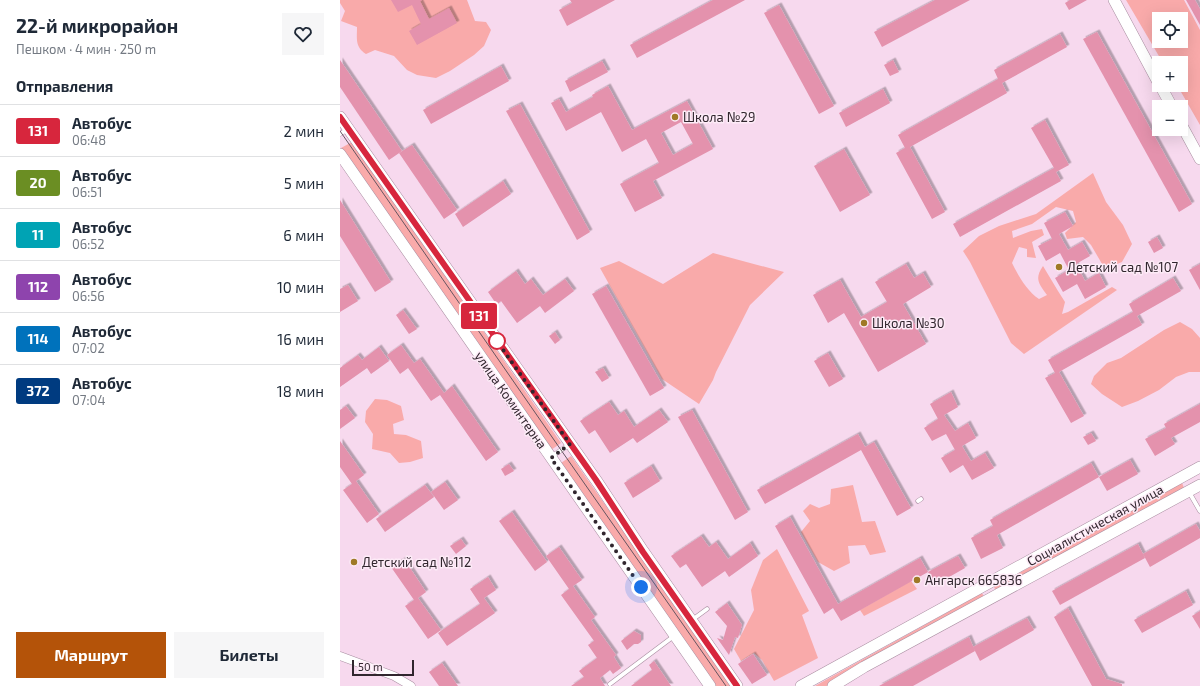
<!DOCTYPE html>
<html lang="ru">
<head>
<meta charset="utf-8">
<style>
	body { margin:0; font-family:"Exo 2",sans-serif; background:#f6f6f7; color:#1f2937; height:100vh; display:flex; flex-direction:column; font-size:15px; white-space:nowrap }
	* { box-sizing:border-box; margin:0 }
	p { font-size:13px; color:#747a83 }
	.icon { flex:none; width:22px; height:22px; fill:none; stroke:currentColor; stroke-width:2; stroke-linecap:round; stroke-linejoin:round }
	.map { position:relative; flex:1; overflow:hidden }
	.panel { display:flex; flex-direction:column; background:#fff; width:340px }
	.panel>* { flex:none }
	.badge { padding:0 8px; border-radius:3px; font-size:14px; line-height:26px }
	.tools { position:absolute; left:812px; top:12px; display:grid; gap:8px }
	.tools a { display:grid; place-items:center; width:36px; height:36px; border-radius:0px; background:#fff; box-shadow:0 4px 16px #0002; font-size:20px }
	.scale { position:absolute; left:12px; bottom:10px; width:62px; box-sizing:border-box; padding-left:4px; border:2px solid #31262e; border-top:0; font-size:11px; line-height:14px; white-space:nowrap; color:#31262e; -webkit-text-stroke:3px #fdebf7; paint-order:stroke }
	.you { position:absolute; width:20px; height:20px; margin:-10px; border:3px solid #fff; border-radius:50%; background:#1a73e8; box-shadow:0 0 0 6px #1a73e833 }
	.map>.badge { position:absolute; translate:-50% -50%; box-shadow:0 0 0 2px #fff }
	h2 { padding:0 16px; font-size:15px; line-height:36px }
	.round { display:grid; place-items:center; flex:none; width:42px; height:42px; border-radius:0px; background:#f6f6f7 }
	.overview { display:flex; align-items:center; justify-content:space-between; height:68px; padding:0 16px }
	h1 { font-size:19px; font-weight:700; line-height:30px }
	.cta { display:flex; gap:8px; margin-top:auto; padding:8px 16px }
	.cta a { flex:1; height:46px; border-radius:0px; background:#b45309; color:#fff; font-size:16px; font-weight:700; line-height:46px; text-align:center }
	.cta a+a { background:#f6f6f7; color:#1f2937 }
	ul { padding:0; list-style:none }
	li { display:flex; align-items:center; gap:12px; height:52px; padding:0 16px; border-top:1px solid #e0e1e3 }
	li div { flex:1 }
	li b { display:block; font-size:15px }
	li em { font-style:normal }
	li .badge { min-width:44px; font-weight:700; text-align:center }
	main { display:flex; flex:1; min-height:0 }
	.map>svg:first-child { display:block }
	.green { fill:#f9aaaa; fill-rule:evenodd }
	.building { fill:#e492ad; fill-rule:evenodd; filter:url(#shadow) }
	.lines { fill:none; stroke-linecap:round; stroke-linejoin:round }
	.lane-casing { stroke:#a88da0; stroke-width:5 }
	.street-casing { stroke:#a88da0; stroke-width:9 }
	.secondary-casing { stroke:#a88da0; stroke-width:12 }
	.lane { stroke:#fff; stroke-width:4 }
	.street { stroke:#fff; stroke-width:8 }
	.secondary { stroke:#fff; stroke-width:11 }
	.tram { stroke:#665561; stroke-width:1 }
	.line-casing { stroke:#fff; stroke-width:9 }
	.line { stroke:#d7263d; stroke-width:6 }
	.walk { stroke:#31262e; stroke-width:4; stroke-dasharray:0 7.2 }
	.poi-dot { fill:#9f7926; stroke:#fdebf7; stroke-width:1.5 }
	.stop-dot { fill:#fff; stroke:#d7263d; stroke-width:2 }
	.labels { text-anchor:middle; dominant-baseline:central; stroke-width:3; stroke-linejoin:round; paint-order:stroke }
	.poi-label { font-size:13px; fill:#31262e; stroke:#fdebf7; text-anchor:start }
	.street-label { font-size:13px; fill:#31262e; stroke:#fdebf7 }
</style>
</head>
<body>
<main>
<section class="panel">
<div class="overview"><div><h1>22-й микрорайон</h1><p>Пешком · 4 мин · 250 m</p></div><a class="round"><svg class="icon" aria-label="heart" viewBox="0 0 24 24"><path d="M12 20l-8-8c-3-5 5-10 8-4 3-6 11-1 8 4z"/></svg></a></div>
<h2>Отправления</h2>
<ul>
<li><span class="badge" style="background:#d7263d;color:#fff">131</span><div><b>Автобус</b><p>06:48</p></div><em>2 мин</em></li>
<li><span class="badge" style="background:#6b8e23;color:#fff">20</span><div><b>Автобус</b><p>06:51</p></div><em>5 мин</em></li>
<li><span class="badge" style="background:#00a3b4;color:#fff">11</span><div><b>Автобус</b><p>06:52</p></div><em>6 мин</em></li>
<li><span class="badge" style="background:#8e44ad;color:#fff">112</span><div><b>Автобус</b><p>06:56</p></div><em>10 мин</em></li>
<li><span class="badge" style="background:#0072bc;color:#fff">114</span><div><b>Автобус</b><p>07:02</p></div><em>16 мин</em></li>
<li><span class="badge" style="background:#003b80;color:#fff">372</span><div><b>Автобус</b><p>07:04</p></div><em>18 мин</em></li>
</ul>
<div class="cta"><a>Маршрут</a><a>Билеты</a></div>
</section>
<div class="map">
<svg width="860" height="686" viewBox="0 0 860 686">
	<defs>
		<filter id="shadow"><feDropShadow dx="2.5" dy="-2.5" stdDeviation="0" flood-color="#0004"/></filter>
	</defs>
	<rect width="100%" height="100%" fill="#f7d9ee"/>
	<g class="green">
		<path d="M0,0H127L135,21L146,22L151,30L144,46L134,55L110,71L96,78L77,75L67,70L54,56L35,50L26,54C15,47 17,39 17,27L1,21L5,11L0,3Z"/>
		<path d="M786,0H844L860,30V125L837,85H841V63H823ZM819,19H841V41H819Z"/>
		<polygon points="12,142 221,443 211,450 1,148"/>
		<path d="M753,173L766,202L783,225L792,244L782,262L765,269L751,245L743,237L727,239L725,233L736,222L733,211L716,207L692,224L672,231L673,238L691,231L702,229L704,235L692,242L696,258L687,257V249L679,247L672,263C678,275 687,291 699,299L707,295C699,284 694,279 703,266L718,291L725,302L722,314L728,312L772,287L777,290L684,354L671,343L630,262L623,251L639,236L659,226L696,214Z"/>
		<polygon points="373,253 444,272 410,305 376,372 373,380 359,404 322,379 260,268 279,261 323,284"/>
		<polygon points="840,322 852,329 860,338 860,372 849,372 836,377 819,390 798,401 782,407 762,394 751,384 754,376 767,363 781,358 824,330"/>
		<polygon points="35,399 47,400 61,406 64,420 53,424 54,434 66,435 81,441 83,458 70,462 59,463 50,453 32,449 33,434 25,422 26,411"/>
		<polygon points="231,456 392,686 376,686 221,463"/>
		<polygon points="842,483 844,488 656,591 654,587"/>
		<polygon points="513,485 522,522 535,521 546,552 530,555 525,545 508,546 510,563 494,571 478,562 461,532 470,521 463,511 470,504 479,508 490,504 491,489"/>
		<polygon points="437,549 469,611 462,615 478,658 434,681 422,660 414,653 401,661 394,649 414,610 411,590 423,560"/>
		<polygon points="571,581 577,589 524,616 520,610"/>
		<polygon points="642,593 644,597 490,686 475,686"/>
	</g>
	<g class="building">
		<polygon points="51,0 82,0 80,1 89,19 109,8 117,23 77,45 69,31 81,24 72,5 58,12"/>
		<polygon points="230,0 275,0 227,26 219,10 232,3"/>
		<polygon points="373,0 405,0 297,58 290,45"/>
		<polygon points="595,0 630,0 542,47 534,32"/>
		<polygon points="730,0 747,0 729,10 725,3"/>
		<polygon points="846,0 855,0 860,9 860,25"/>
		<polygon points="439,5 494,106 479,114 424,13"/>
		<polygon points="757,32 852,204 839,212 743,39"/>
		<polygon points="720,34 727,47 662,83 667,93 570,147 605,212 592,219 556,153 565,148 558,135 658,79 654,70"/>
		<polygon points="0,60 62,151 49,160 0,87"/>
		<polygon points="553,60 559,72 550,76 544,65"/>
		<polygon points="262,61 268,72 230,92 225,81"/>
		<polygon points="161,66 169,81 91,124 83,110"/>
		<path d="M268,86L292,130L347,101L373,149L313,181L322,198L295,212L280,184L319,163L306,139L282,152L261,112L226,131L211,103L219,99L226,112L253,97L252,95ZM341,122L353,144L333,155L321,133Z"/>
		<polygon points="543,89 550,103 506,127 499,113"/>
		<polygon points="180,104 250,232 237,240 166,111"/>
		<polygon points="705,120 729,165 716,172 721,181 620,237 613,224 714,168 691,128"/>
		<polygon points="72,145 117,210 104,219 59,153"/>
		<polygon points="504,149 530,195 500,212 474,166"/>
		<polygon points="163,181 171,194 123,227 115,214"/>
		<polygon points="0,200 51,282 35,292 0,236"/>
		<polygon points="725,212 733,226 719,234 728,250 742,242 750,256 736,264 745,281 759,273 766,287 745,299 737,284 723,292 715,278 729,270 720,253 706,261 698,246 712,239 704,223"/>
		<polygon points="817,237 823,248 814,253 808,242"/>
		<polygon points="566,264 574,278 583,273 591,287 563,304 586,344 538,372 504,313 488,323 473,295 500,280 521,317 547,302 535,282"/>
		<polygon points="860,264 860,290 849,270"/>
		<polygon points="176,271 185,284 191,279 203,295 225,279 234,291 205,313 200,306 177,323 161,301 157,305 148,292"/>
		<polygon points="833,278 841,291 797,316 802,325 719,372 744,416 731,423 705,378 715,373 708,360 793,312 789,304"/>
		<polygon points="8,285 18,301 0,312 0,289"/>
		<polygon points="266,286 324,388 310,396 252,294"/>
		<polygon points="63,310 77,329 69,334 56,315"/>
		<polygon points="215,332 220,340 215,344 209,336"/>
		<polygon points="61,345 74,363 80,359 104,393 112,386 158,452 146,461 100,395 91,401 68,368 60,374 47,355"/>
		<polygon points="39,347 49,361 31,374 27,368 0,387 0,368 18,355 22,360"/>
		<polygon points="488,353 503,379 489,387 474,361"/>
		<polygon points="263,368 269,378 262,382 255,372"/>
		<polygon points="611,392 618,407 604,415 615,431 628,423 636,438 622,446 631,461 645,453 654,468 632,480 623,465 610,473 601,458 615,450 606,434 592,441 584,428 598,419 590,404"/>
		<polygon points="269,402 278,415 284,411 294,427 319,410 328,422 297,443 293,438 270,453 255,430 249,434 240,421"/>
		<polygon points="860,404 860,422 831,438 835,444 815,456 805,439 826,428 824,424"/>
		<polygon points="6,406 15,418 0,429 0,410"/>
		<polygon points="352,410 408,512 395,520 338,417"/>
		<polygon points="751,433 756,441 748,445 743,437"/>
		<polygon points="518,434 525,447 534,442 571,508 557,516 521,450 425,504 417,490"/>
		<polygon points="0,441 24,475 16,481 39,514 27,523 3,490 12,484 0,467"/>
		<polygon points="790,460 798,474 767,491 759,477"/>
		<polygon points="751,463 759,477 657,535 663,548 641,559 631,538 653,526 650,520"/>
		<polygon points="169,464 174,471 165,476 161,469"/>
		<polygon points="311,466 320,481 293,498 284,483"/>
		<polygon points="105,482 118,500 104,510 91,492"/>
		<polygon points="85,485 94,497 45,532 36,519"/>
		<polygon points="172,512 207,562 195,571 159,521"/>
		<polygon points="450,517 498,604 580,558 588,572 501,621 493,608 484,614 435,526"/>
		<polygon points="856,524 860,531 860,538 810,567 803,554"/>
		<polygon points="361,536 369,547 376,542 388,559 410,543 418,556 389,577 385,571 362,587 346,564 340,568 331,556"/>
		<polygon points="121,539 126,546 116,554 110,546"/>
		<polygon points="798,544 805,558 720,605 712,591"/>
		<polygon points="219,547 242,580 233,586 255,617 251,620 276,655 274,657 281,668 273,674 270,670 260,678 265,686 231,686 244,677 239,671 257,658 248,645 254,641 221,595 229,589 206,556"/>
		<polygon points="618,556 625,568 595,585 588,572"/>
		<polygon points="64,559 86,592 78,598 101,630 88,639 65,606 74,600 51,567"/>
		<polygon points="148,577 156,590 144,598 155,613 107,646 98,633 140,604 130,589"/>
		<polygon points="846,591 853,605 802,633 794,620"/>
		<polygon points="387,603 402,625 398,638 395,637 389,655 377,638 383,640 387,626 375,612"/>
		<polygon points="728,608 766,679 782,684 782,686 752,686 714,617"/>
		<polygon points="860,611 860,629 852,616"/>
		<polygon points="687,618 694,630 640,661 633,647"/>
		<polygon points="294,631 301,635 301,642 298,644 294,644 287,650 281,641"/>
		<polygon points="629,637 635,651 573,686 539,686"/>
		<polygon points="413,654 427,675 412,684 398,664"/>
		<polygon points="314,661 331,686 291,686 312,670 309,665"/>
		<polygon points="102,663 118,686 99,686 89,672"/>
	</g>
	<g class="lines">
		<defs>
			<g id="lane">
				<polyline points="0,134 8,129"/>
				<polyline points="211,457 230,444"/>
				<polyline points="849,492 860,511"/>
				<polyline points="578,501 581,499"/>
				<polyline points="352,620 367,609"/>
				<polyline points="270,684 334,636"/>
			</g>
			<polyline id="street" points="0,656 54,676 71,686"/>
			<g id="secondary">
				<polyline points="774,0 819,84"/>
				<polyline points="820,85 832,107"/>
				<polyline points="0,117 258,483 303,551 397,686"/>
				<polyline points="841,124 860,159"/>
				<polyline points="0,154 370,686"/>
				<polyline points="461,686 860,467"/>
				<polyline points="493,686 524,667 860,485"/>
			</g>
		</defs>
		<use href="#lane" class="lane-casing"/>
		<use href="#street" class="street-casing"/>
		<use href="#secondary" class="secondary-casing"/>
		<use href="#lane" class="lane"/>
		<use href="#street" class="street"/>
		<use href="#secondary" class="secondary"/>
		<polyline class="tram" points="0,131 221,450 386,686"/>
	</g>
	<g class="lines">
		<defs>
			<polyline id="line" points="0,117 256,480 303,552 397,686"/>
		</defs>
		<use href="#line" class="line-casing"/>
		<use href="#line" class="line"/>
		<polyline class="walk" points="157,341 156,340 230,444 211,458 301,587"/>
	</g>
	<g class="poi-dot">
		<circle cx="335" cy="117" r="4"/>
		<circle cx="719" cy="267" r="4"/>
		<circle cx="524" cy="323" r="4"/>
		<circle cx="14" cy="562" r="4"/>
		<circle cx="577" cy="580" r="4"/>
	</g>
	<circle class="stop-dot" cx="157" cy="341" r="8"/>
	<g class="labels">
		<g class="poi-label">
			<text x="343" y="117">Школа №29</text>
			<text x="727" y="267">Детский сад №107</text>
			<text x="532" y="323">Школа №30</text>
			<text x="22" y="562">Детский сад №112</text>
			<text x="585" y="580">Ангарск 665836</text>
		</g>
		<g class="street-label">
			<text transform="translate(171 400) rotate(55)">улица Коминтерна</text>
			<text transform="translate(755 525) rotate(-29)">Социалистическая улица</text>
		</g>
	</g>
</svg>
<div class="tools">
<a><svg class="icon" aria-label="locate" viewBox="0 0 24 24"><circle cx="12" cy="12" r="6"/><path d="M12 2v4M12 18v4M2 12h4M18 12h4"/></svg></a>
<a>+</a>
<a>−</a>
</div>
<div class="scale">50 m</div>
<div class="you" style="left:301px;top:587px"></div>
<b class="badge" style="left:139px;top:316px;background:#d7263d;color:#fff">131</b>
</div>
</main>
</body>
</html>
